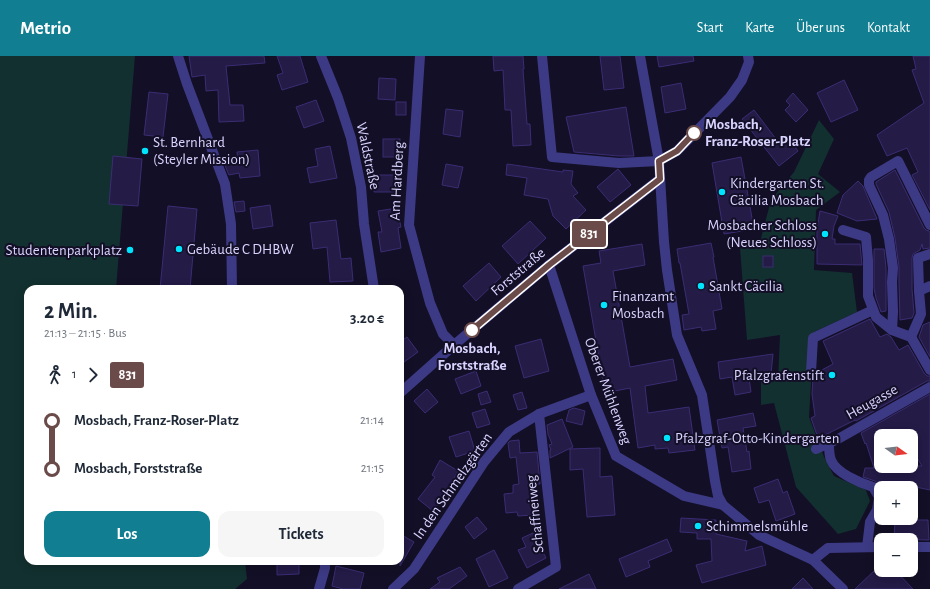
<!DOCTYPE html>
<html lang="de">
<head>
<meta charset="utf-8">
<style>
	body { margin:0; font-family:"Alegreya Sans",sans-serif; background:#f6f6f7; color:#1f2937; height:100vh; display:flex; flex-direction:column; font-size:15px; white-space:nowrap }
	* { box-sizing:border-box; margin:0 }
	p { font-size:13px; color:#747a83 }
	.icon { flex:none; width:22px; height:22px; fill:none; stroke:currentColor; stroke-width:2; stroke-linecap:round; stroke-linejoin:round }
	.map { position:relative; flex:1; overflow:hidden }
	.sheet { position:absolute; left:24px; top:229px; width:380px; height:280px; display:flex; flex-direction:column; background:#fff; border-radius:12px; box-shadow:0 2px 10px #0003 }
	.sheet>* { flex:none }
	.badge { padding:0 8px; border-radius:3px; font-size:14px; line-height:26px }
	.needle { width:26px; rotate:104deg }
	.buttons { position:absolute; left:874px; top:373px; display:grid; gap:8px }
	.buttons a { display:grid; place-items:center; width:44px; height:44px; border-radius:8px; background:#fff; box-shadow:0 2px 10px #0003; font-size:20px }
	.map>.badge { position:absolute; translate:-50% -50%; box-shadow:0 0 0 2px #fff }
	.legs { display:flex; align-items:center; gap:6px; height:44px; padding:0 20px; font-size:13px }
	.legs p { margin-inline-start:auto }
	.summary { display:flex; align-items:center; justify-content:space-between; height:68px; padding:0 20px }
	h1 { font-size:22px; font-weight:700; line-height:30px }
	.action { display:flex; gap:8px; margin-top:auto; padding:8px 20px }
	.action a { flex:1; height:46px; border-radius:12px; background:#117e91; color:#fff; font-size:16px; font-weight:700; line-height:46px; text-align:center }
	.action a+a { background:#f6f6f7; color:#1f2937 }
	ul { padding:0 20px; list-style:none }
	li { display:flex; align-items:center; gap:14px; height:48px; font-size:15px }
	li i { display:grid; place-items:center; width:6px; height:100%; margin:0 5px; background:currentColor }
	li i::after { content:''; width:10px; height:10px; margin:-5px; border:3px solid; border-radius:50%; background:#fff }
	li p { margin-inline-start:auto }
	li:first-child i { background:linear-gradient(#0000 50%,currentColor 0) }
	li:last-child i { background:linear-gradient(currentColor 50%,#0000 0) }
	header { display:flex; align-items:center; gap:24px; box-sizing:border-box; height:56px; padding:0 20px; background:#117e91; color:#fff }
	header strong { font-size:19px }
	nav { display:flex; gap:22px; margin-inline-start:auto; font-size:14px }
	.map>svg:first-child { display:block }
	.green { fill:#12302f }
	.building { fill:#241b47; stroke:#3b2d73; fill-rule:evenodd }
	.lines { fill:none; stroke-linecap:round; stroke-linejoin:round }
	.pedestrian { stroke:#3d3a85; stroke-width:10 }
	.minor { stroke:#3d3a85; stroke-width:10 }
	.tertiary { stroke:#3d3a85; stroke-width:10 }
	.line-1-casing { stroke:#fff; stroke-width:9 }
	.line-1 { stroke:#6a4b49; stroke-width:6 }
	.stop-1-dot { fill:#fff; stroke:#6a4b49; stroke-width:2 }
	.poi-dot { fill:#00e5ff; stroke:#130f26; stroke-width:1.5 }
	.labels { text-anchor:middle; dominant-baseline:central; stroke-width:4; stroke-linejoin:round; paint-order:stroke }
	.stop-label { font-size:15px; font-weight:bold; fill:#d9d4ff; stroke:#130f26; text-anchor:start }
	.poi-label { font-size:15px; fill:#d9d4ff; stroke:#130f26; text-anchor:start }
	.street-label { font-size:15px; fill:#d9d4ff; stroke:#130f26 }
</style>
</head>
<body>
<header>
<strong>Metrio</strong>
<nav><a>Start</a><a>Karte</a><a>Über uns</a><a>Kontakt</a></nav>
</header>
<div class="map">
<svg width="930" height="533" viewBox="0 0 930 533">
	<rect width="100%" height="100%" fill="#130f26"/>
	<g class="green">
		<polygon points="0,0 135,0 116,233 28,233 28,505 245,505 247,523 235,533 0,533"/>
		<polygon points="819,64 834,83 818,118 840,136 816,154 814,214 852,217 857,256 814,276 809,361 824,401 834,420 866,434 870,445 856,473 838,478 796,431 774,347 761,349 761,326 778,324 780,279 747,284 740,192 760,186 771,144 794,116"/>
	</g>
	<g class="building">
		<polygon points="189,0 264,0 265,7 226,10 230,49 243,49 244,65 219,66 218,34 206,35 205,19 192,21"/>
		<polygon points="277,0 300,0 308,26 282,34 277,19 283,17"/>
		<polygon points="493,0 523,0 524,13 523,13 527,68 530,68 531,89 513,90 511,54 505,54 503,14 494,15"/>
		<polygon points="600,0 620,0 624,32 604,34"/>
		<polygon points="657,0 693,0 694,5 659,11"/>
		<polygon points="913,0 930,0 930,154 912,119 918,116 907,92 887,100 877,79 924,47 912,14 916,13"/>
		<polygon points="379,22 396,23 395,44 378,43"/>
		<polygon points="844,24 858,54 831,66 817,37"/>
		<polygon points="681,27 686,53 665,57 661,31"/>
		<polygon points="149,36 168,38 163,81 144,79"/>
		<polygon points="793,37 808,54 796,66 785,54 790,49 786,45"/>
		<polygon points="316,44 324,65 304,72 296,51"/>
		<rect x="396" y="46" width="10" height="13"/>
		<polygon points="626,51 634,100 619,100 574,96 566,61"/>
		<polygon points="446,53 463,55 460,81 443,78"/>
		<polygon points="754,54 782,91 790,84 798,95 779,110 742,63"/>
		<rect x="383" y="83" width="17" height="18"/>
		<polygon points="330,90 337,122 310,127 307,112 318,110 315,93"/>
		<polygon points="258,94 260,120 240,122 239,117 229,119 224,107 238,104 237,96"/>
		<polygon points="113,100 142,103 138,150 109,148"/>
		<polygon points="741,101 754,173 724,178 712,107"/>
		<polygon points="446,108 463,111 458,132 442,129"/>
		<polygon points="507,108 563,116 563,114 573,115 571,128 578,137 573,140 586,154 566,173 553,160 548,143 524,139 527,122 506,119"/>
		<polygon points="618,113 631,129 610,146 597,131"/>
		<polygon points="895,114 924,172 926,174 929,175 930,177 930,192 923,193 922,188 920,194 913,198 912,202 912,233 914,257 912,262 900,264 899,226 899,211 895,182 889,156 876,128 876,126"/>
		<polygon points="374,119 397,119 398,136 374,136"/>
		<polygon points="858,125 863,130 877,163 857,165 837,157 843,139"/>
		<polygon points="244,145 245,155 236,156 234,146"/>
		<polygon points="270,149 273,170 253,173 250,152"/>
		<polygon points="168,150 197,153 190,233 160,233"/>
		<polygon points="397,152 401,171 398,172 401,192 381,196 378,176 382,176 378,155"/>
		<polygon points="820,155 838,160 834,170 832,183 835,183 835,188 860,188 862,209 817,208 817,173"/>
		<polygon points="336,164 341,203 351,202 353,225 330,226 327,191 313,193 310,167"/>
		<polygon points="530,165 546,182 518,208 502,190"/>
		<polygon points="711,187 714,201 713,201 722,253 713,255 716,273 702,275 701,271 684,274 682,259 689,258 680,207 679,207 677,193"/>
		<polygon points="642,188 645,209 613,215 630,311 673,303 677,324 645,330 648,357 689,351 695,394 669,397 668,392 655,393 655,389 638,392 630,332 605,337 583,210 601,207 599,195"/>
		<polygon points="874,193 884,193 886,212 886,255 881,256 876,242 874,232"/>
		<rect x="763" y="200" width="10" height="11"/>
		<polygon points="489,207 501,221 476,245 463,230"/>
		<polygon points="870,263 880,281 887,278 891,281 899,294 908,289 924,317 927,320 930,320 930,325 927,325 856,365 855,364 827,378 818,382 811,362 815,360 812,338 813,322 816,320 818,316 833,308 823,285"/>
		<polygon points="930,266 930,301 919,281 923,269"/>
		<polygon points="407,281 418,296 400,309 400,286"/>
		<polygon points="541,283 549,315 524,322 515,290"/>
		<polygon points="773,298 771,318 752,317 753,322 749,322 751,336 735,339 732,321 720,323 718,306"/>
		<polygon points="476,315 481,330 461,338 455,323"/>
		<polygon points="427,333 438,346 425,357 414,345"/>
		<polygon points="487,335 491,346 481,349 478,338"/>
		<polygon points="522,336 527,352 518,354 513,339"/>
		<path d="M930,338V434L911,430V431L895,430L879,428L875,425L863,421L865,412H874L866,387L865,388L861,377ZM881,380H911V392L922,410H881Z"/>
		<polygon points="574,352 585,355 582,369 566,365 569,354"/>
		<polygon points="485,353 490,368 477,372 472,357"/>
		<polygon points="753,357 756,370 743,372 747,396 749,395 751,413 732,416 728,391 722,392 717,364"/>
		<polygon points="562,363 573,391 550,402 550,394 551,394 549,389 552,388 548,378 547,369"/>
		<polygon points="469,375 475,395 456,401 449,381"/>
		<polygon points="519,384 520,397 537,396 540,428 530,429 533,459 518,460 517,456 506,457 504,438 513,437 513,429 519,428 516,401 510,402 508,387 510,385"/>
		<polygon points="600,392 600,421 612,420 615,459 587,461 583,413 570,414 570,393"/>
		<polygon points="440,404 458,415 444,441 433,455 418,443 435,421 432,419"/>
		<polygon points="778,423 783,437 787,435 795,458 776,465 769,444 759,447 754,432"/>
		<polygon points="477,461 487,473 474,483 465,471"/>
		<polygon points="681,462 716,464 716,478 747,485 745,495 762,490 766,509 702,527 696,509 712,505 711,483 697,483 697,477 680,476"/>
		<polygon points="900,462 911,462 911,464 928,464 929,484 894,483 895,465 900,465"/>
		<polygon points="533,477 546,502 527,512 518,494 526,491 522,482"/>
		<polygon points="400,478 414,486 400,510"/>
		<polygon points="667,483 672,495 648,505 650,511 626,521 619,503"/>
		<polygon points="494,494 508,522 489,531 476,503"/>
		<polygon points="277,505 299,505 299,518 277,519"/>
		<polygon points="336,510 364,517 360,533 343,533 332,530"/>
		<polygon points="460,511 467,520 449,533 430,533 440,526 437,522"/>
		<polygon points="875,514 895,514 913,533 855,533"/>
		<polygon points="589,518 596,533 559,533"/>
		<polygon points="803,522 813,533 792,533"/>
	</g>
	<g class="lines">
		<g class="pedestrian">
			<polyline points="919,235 918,202 930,198"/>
			<polyline points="892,274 893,256 892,226 893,212 889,183 883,159 869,129 869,124 871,121 898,105 930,169"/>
			<polyline points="911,281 921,258 919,235 930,230"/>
		</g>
		<g class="minor">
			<polyline points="178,0 187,28 225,128 231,168 232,233"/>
			<polyline points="321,0 338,42 351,82 361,131 364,168 374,233"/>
			<polyline points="420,0 409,169 430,247 443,278 454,289"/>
			<polyline points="542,0 552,101 619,107 659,105 677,95 730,41 742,24 749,6 748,0"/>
			<polyline points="843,174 866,181 868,204 868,240 876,261 892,274 911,281 930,314"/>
			<polyline points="549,209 591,339 616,400 684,440 723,449"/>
			<polyline points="811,316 813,282 873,254"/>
			<polyline points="400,337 454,289 549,209 660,123"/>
			<path d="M829,388C829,392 829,399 831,404C836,417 860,427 873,431L879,441L877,454L870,466L867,491"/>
			<polyline points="816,393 838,383 930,331"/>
			<polyline points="911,491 930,491"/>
			<polyline points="813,504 828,492 881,491"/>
			<polyline points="319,533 325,512 325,505"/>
			<polyline points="393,533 414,513 484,406 509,376 539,358 591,339"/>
			<polyline points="518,533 556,511 539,358"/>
		</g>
		<polyline class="tertiary" points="640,0 659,105 664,186 667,214 677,279 702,339 715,425 718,440 723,449 759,479 813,504 843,533"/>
	</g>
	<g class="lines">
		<defs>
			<polyline id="line-1" points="472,274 549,209 660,123 659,105 677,95 694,77"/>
		</defs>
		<use href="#line-1" class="line-1-casing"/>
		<use href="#line-1" class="line-1"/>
	</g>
	<g class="stop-1-dot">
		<circle cx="694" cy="77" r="7"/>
		<circle cx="472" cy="274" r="7"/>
	</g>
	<g class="poi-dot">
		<circle cx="145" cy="95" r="4"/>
		<circle cx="722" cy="136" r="4"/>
		<circle cx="825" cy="178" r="4"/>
		<circle cx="179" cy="193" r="4"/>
		<circle cx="130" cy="194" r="4"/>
		<circle cx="701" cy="230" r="4"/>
		<circle cx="604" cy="249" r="4"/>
		<circle cx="832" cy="319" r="4"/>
		<circle cx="667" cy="382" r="4"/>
		<circle cx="698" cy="470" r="4"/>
	</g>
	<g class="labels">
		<g class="stop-label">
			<text x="705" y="68">Mosbach,<tspan x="705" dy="17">Franz-Roser-Platz</tspan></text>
			<text x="472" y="292" text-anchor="middle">Mosbach,<tspan x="472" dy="17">Forststraße</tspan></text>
		</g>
		<g class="poi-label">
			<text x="153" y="86">St. Bernhard<tspan x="153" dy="17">(Steyler Mission)</tspan></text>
			<text x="730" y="127">Kindergarten St.<tspan x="730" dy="17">Cäcilia Mosbach</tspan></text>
			<text x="817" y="169" text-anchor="end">Mosbacher Schloss<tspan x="817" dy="17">(Neues Schloss)</tspan></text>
			<text x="187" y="193">Gebäude C DHBW</text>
			<text x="122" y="194" text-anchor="end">Studentenparkplatz</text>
			<text x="709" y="230">Sankt Cäcilia</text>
			<text x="612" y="240">Finanzamt<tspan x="612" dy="17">Mosbach</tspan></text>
			<text x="824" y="319" text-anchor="end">Pfalzgrafenstift</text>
			<text x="675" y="382">Pfalzgraf-Otto-Kindergarten</text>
			<text x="706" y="470">Schimmelsmühle</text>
		</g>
		<g class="street-label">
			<text transform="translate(368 100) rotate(78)">Waldstraße</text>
			<text transform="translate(397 125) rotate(-87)">Am Hardberg</text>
			<text transform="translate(518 216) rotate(-40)">Forststraße</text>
			<text transform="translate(608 335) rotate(70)">Oberer Mühlenweg</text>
			<text transform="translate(872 346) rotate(-29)">Heugasse</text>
			<text transform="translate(453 430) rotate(-55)">In den Schmelzgärten</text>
			<text transform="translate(535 458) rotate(-96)">Schaffneiweg</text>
		</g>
	</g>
</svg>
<div class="buttons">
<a><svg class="needle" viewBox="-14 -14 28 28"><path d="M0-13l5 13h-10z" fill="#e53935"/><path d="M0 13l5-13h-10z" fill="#747a83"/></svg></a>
<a>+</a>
<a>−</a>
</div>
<b class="badge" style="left:589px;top:178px;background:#6a4b49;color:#fff">831</b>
<section class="sheet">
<div class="summary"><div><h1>2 Min.</h1><p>21:13 – 21:15 · Bus</p></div><b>3.20 €</b></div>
<div class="legs"><svg class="icon" aria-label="walk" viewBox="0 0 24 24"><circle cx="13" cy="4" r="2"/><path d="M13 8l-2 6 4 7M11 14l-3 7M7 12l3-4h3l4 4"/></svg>1<svg class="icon" aria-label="forward" viewBox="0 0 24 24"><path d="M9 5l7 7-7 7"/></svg><b class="badge" style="background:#6a4b49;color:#fff">831</b></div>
<ul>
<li><i style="color:#6a4b49"></i><b>Mosbach, Franz-Roser-Platz</b><p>21:14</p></li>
<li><i style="color:#6a4b49"></i><b>Mosbach, Forststraße</b><p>21:15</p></li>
</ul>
<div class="action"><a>Los</a><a>Tickets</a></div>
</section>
</div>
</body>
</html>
